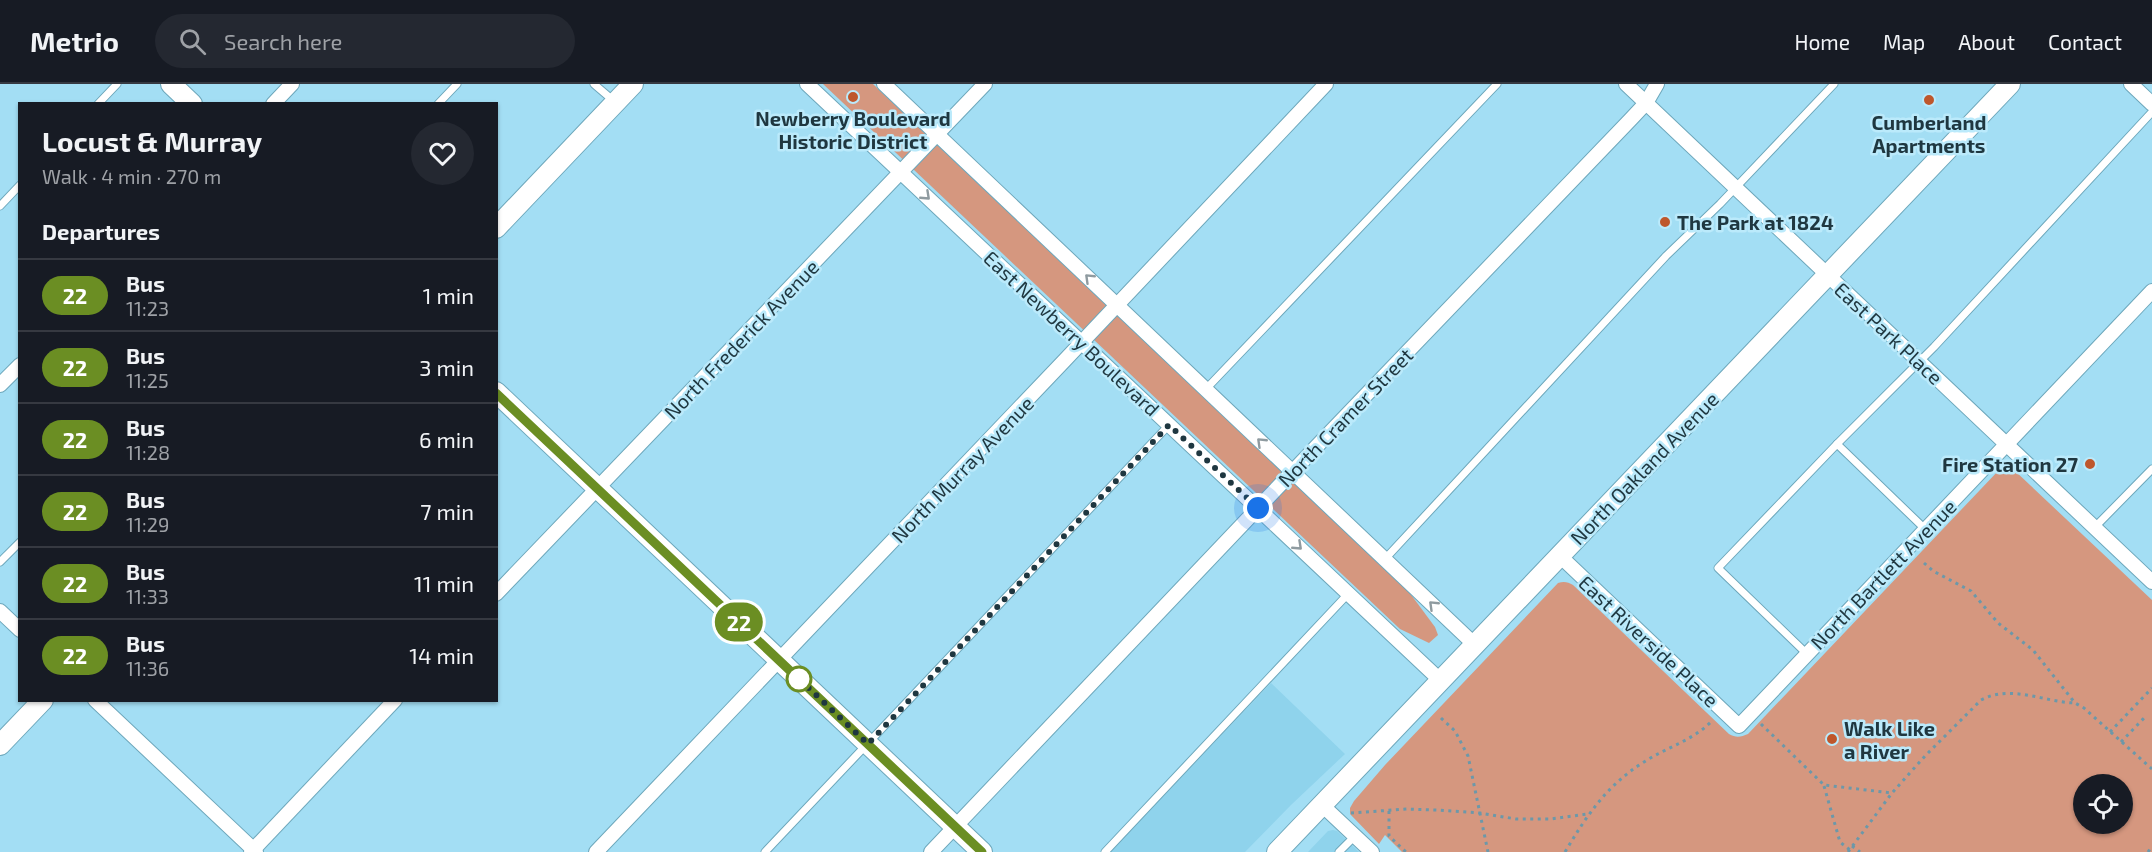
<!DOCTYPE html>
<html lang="en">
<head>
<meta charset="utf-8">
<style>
	body { margin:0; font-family:"Exo 2",sans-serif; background:#242831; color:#f1f3f6; height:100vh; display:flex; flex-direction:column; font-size:22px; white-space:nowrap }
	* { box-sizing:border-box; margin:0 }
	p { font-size:20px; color:#9ea1a6 }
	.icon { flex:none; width:33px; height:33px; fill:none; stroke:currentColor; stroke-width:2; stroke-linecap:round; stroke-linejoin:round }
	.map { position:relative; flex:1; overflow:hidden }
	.drawer { position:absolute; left:18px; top:18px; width:480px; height:600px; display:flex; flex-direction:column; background:#171b24; border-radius:0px; box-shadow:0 2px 4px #0004 }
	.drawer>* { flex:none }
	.badge { padding:0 12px; border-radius:20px; font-size:21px; line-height:39px }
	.tools { position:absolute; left:2073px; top:690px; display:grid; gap:12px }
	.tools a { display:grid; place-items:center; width:60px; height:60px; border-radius:50%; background:#171b24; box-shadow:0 2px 4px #0004; font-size:30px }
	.you { position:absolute; width:30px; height:30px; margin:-15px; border:4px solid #fff; border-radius:50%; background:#1a73e8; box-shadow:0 0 0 9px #1a73e833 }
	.map>.badge { position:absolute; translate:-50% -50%; box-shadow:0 0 0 3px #fff }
	h2 { padding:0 24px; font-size:22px; line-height:54px }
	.round { display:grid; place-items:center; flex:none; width:63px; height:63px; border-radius:32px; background:#242831 }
	.overview { display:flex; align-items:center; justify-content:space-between; height:102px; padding:0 24px }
	h1 { font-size:28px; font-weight:700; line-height:45px }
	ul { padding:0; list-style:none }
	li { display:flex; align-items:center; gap:18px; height:72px; padding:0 24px; border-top:2px solid #363941 }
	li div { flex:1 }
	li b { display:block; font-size:22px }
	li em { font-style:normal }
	li .badge { min-width:66px; font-weight:700; text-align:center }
	header { display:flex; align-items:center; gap:36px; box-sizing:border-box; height:84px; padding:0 30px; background:#171b24; border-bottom:2px solid #363941 }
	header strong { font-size:28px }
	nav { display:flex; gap:33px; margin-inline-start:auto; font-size:21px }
	.search { width:420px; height:54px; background:#242831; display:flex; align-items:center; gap:15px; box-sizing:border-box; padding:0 21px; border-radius:33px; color:#9ea1a6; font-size:22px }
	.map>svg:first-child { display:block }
	.built { fill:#8fd3ec }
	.green { fill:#d5977f; fill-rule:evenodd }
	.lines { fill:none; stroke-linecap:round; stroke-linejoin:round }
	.lane-casing { stroke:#6da7bb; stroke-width:9 }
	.street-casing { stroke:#6da7bb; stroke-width:16 }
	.secondary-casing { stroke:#6da7bb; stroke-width:22 }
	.path { stroke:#6c98a9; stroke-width:3; stroke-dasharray:3 4.5; stroke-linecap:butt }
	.lane { stroke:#fff; stroke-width:7 }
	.street { stroke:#fff; stroke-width:14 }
	.secondary { stroke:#fff; stroke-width:20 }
	.oneway { stroke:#8f9ba0 }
	.line-casing { stroke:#fff; stroke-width:14 }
	.line { stroke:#6b8e23; stroke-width:9 }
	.walk { stroke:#1f3740; stroke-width:6; stroke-dasharray:0 10.8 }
	.poi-dot { fill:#be572c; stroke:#bbeafb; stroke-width:2 }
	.stop-dot { fill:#fff; stroke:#6b8e23; stroke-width:3 }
	.labels { text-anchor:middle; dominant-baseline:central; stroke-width:5; stroke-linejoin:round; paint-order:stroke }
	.poi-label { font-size:20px; font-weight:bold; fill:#1f3740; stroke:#bbeafb }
	.street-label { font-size:20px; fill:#1f3740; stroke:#bbeafb }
</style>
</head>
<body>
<header>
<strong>Metrio</strong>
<div class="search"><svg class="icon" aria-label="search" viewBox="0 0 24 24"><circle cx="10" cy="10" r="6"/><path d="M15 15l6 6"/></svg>Search here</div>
<nav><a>Home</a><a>Map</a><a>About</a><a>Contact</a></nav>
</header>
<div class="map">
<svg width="2152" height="768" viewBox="0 0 2152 768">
	<rect width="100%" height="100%" fill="#a3def4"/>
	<g class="built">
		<polygon points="1271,599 1345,670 1291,721 1245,768 1110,768"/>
		<polygon points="1333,746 1337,747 1359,768 1308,768 1328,747"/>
	</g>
	<g class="green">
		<polygon points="823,0 873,0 1409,508 1435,543 1438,551 1429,559 1400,545"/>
		<path d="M2004,384L2014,386L2152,516V768H1402L1385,751L1379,760L1350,730V724L1354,717L1385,681L1558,499C1564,497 1568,498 1573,501L1729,650C1736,654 1741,653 1748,650L1999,386ZM2084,700H2122V740H2084Z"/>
	</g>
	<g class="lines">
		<defs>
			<g id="lane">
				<polyline points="594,0 615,18"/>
				<polyline points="98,20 117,0"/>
				<polyline points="438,20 457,0"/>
				<polyline points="0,122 20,101"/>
				<polyline points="1206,305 1497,0"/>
				<polyline points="1837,360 1925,445"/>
				<polyline points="2095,443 2152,385"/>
				<polyline points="1385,475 1666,172 1720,120 1834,0"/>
				<polyline points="0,478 20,458"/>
				<polyline points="1807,570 1718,484 1837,360 1934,263 2152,28"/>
				<polyline points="765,768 1169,341"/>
				<polyline points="1105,768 1348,510"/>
				<polyline points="1339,768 1355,752"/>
			</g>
			<g id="street">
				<polyline points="807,0 1441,597"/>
				<polyline points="884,0 1475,561"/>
				<polyline points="1626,0 2152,498"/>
				<polyline points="2131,0 2152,20"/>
				<polyline points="273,20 292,0"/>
				<polyline points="0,301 20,281"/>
				<polyline points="1560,472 1739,642 2152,207"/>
				<polyline points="496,510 985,0"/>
				<polyline points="0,527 20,546"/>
				<polyline points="95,616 256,768"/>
				<polyline points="1322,721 1372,768"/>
				<polyline points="251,768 395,616"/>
				<polyline points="596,768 1064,277 1326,0"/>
				<polyline points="931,768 1317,362 1631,35 1646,19 1657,0"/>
			</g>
			<g id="secondary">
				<polyline points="171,0 192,20"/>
				<polyline points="496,144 633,0"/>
				<polyline points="496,308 982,768"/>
				<polyline points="0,661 43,616"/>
				<polyline points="1277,768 2010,0"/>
			</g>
		</defs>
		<use href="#lane" class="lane-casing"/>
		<use href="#street" class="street-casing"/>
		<use href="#secondary" class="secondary-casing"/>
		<g class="path">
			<polyline points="1924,479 1933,487 1971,507 1998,539 2033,566 2075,619 2084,624 2152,685"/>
			<polyline points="1441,634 1455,647 1468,672 1488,768"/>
			<path d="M1761,640L1824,701L1892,709L1925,672L1981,616C2010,600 2044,618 2075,619"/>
			<polyline points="2110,648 2152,604"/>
			<polyline points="2121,658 2144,634"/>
			<polyline points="1824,702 1840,758 1850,766"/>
			<polyline points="1389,727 1389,752 1406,768"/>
			<polyline points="1351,729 1407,725 1437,726 1480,729 1516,735 1551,735 1587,730"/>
			<polyline points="1852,762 1860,768"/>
			<path d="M1565,768C1587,731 1607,701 1644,678C1667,663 1692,657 1712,637"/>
			<polyline points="1848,768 1892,709"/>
			<polyline points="2148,768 2152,762"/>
		</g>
		<use href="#lane" class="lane"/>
		<use href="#street" class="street"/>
		<use href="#secondary" class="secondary"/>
	</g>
	<defs><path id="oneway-chevron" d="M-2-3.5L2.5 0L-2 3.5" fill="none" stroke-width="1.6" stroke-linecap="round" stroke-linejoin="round" transform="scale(1.5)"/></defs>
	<g class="oneway">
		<use href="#oneway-chevron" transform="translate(926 112) rotate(43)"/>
		<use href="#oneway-chevron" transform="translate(1089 194) rotate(-136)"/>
		<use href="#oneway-chevron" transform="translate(1261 358) rotate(-136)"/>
		<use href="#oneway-chevron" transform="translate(1298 462) rotate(43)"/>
		<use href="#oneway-chevron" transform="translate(1433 521) rotate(-136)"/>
	</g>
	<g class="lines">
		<defs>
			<polyline id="line" points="496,309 982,768"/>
		</defs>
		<use href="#line" class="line-casing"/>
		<use href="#line" class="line"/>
		<polyline class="walk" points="799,595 796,592 868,660 1169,341 1258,424"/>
	</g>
	<g class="poi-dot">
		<circle cx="853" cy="13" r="6"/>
		<circle cx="1929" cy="16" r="6"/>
		<circle cx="1665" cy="138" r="6"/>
		<circle cx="2090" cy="380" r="6"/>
		<circle cx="1832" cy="655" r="6"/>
	</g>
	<circle class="stop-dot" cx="799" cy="595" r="12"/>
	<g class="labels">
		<g class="poi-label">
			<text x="853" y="34">Newberry Boulevard<tspan x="853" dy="23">Historic District</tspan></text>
			<text x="1929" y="38">Cumberland<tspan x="1929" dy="23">Apartments</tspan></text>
			<text x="1677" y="138" text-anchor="start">The Park at 1824</text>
			<text x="2078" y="380" text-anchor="end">Fire Station 27</text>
			<text x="1844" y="644" text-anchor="start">Walk Like<tspan x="1844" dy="23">a River</tspan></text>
		</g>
		<g class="street-label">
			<text transform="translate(1072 249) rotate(43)">East Newberry Boulevard</text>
			<text transform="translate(1889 249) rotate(43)">East Park Place</text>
			<text transform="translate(741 255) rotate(-46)">North Frederick Avenue</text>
			<text transform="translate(1345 333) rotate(-46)">North Cramer Street</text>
			<text transform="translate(1644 384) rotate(-46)">North Oakland Avenue</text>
			<text transform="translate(962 385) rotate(-46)">North Murray Avenue</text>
			<text transform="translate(1883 490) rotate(-46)">North Bartlett Avenue</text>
			<text transform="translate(1649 557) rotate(43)">East Riverside Place</text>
		</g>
	</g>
</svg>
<div class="tools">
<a><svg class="icon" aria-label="locate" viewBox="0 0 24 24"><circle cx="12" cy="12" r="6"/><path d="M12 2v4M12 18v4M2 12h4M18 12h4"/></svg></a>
</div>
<div class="you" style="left:1258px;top:424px"></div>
<b class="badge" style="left:739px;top:538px;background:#6b8e23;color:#fff">22</b>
<section class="drawer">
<div class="overview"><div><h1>Locust &amp; Murray</h1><p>Walk · 4 min · 270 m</p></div><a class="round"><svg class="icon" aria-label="heart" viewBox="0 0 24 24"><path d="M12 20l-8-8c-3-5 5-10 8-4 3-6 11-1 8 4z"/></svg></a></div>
<h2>Departures</h2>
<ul>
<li><span class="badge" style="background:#6b8e23;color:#fff">22</span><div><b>Bus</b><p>11:23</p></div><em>1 min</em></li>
<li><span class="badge" style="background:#6b8e23;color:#fff">22</span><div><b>Bus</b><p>11:25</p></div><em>3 min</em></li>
<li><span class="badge" style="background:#6b8e23;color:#fff">22</span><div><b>Bus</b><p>11:28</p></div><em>6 min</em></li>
<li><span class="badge" style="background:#6b8e23;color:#fff">22</span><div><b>Bus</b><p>11:29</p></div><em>7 min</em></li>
<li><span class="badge" style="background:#6b8e23;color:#fff">22</span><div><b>Bus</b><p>11:33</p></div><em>11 min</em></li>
<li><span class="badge" style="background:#6b8e23;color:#fff">22</span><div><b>Bus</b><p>11:36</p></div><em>14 min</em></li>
</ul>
</section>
</div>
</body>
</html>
